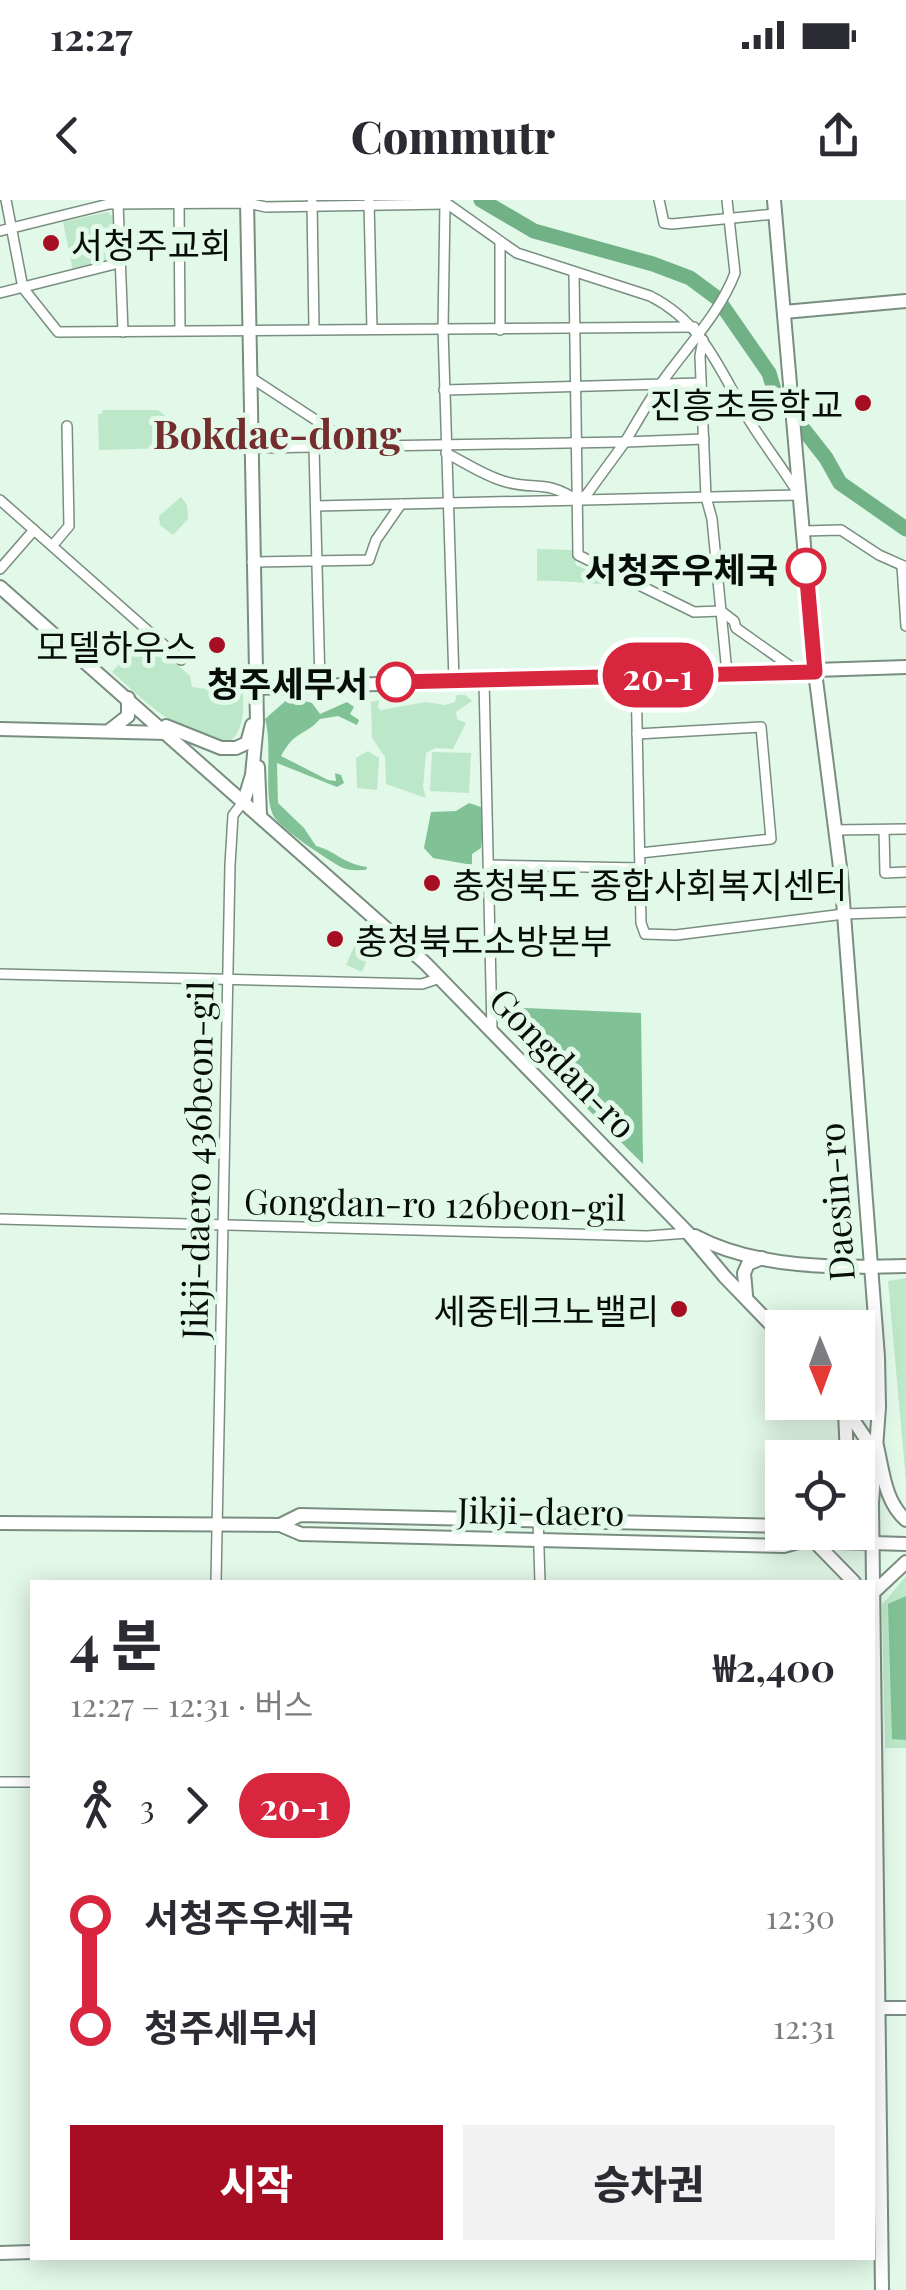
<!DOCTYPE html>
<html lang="ko">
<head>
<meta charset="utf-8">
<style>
	body { margin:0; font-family:"Playfair Display","Noto Sans KR",serif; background:#f2f2f3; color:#2b2b33; height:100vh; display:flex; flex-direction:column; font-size:38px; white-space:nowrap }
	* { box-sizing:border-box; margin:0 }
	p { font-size:32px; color:#7c7c81 }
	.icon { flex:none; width:55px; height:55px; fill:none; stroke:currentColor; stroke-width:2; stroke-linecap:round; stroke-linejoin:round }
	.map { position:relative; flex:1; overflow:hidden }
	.drawer { position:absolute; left:30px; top:1380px; width:845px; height:680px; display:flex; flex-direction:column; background:#fff; border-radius:0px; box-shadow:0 5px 25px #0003 }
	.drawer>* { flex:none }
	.badge { padding:0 20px; border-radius:32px; font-size:35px; line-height:65px }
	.needle { width:65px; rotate:179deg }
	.buttons { position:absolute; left:765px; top:1110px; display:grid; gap:20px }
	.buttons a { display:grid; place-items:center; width:110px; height:110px; border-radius:0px; background:#fff; box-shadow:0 5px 25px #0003; font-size:50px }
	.map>.badge { position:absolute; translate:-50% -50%; box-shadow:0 0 0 5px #fff }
	.legs { display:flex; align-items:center; gap:15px; height:110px; padding:0 40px; font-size:32px }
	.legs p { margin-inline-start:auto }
	.summary { display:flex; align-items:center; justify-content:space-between; height:170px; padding:0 40px }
	h1 { font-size:55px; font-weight:800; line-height:75px }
	.action { display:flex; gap:20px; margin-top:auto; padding:20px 40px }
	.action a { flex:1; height:115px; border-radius:0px; background:#a70e24; color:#fff; font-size:40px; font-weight:800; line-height:115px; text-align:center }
	.action a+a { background:#f2f2f3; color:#2b2b33 }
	ul { padding:0 40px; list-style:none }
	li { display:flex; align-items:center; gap:35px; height:110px; font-size:38px }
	li i { display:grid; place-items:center; width:15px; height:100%; margin:0 12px; background:currentColor }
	li i::after { content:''; width:25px; height:25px; margin:-12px; border:8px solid; border-radius:50%; background:#fff }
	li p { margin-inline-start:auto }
	li:first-child i { background:linear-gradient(#0000 50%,currentColor 0) }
	li:last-child i { background:linear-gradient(currentColor 50%,#0000 0) }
	.status { display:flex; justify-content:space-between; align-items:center; height:70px; padding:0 50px; background:#fff; direction:ltr }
	.status svg { height:28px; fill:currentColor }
	header { display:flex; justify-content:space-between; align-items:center; height:130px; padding:0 40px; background:#fff; font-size:45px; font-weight:800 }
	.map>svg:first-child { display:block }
	.green { fill:#bde7c9 }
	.forest { fill:#80c296 }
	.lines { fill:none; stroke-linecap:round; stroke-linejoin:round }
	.river { stroke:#70b286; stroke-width:15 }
	.street-casing { stroke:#7a8e80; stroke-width:12 }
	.secondary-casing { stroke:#7a8e80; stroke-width:16 }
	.street { stroke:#fff; stroke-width:9 }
	.secondary { stroke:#fff; stroke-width:12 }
	.line-1-casing { stroke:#fff; stroke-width:22 }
	.line-1 { stroke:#d7263d; stroke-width:15 }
	.poi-dot { fill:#a70e24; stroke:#e2f8e8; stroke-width:4 }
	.stop-1-dot { fill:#fff; stroke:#d7263d; stroke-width:5 }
	.labels { text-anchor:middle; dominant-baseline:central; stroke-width:10; stroke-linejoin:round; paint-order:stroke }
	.poi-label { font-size:35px; fill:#070e09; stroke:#e2f8e8; text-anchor:start }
	.stop-label { font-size:35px; font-weight:bold; fill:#070e09; stroke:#e2f8e8; text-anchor:end }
	.street-label { font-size:35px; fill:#070e09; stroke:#e2f8e8 }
	.quarter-label { font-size:40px; font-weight:bold; fill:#732d2d; stroke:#e2f8e8 }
</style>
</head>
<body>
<div class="status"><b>12:27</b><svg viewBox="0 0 49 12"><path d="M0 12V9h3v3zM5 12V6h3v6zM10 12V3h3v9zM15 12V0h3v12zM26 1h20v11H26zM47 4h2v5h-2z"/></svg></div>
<header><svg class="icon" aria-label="back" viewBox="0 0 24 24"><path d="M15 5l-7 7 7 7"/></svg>Commutr<svg class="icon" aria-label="share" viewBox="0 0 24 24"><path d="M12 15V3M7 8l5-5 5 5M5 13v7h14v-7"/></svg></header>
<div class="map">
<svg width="906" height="2090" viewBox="0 0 906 2090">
	<rect width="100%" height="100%" fill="#e2f8e8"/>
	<g class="green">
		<polygon points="108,12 113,17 111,63 73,71 63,22"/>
		<polygon points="102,210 158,210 168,218 168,248 99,250 98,214 102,214"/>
		<polygon points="181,297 187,305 188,319 173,335 160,325 159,316"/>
		<path d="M537,349L573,350L576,365L620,385C591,385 568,380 537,381Z"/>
		<path d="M143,435L190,476L192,487L220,491L241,469C242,494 250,523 230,542C180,537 148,504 112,472Z"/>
		<polygon points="457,495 465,495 472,501 456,512 457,519 466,523 453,549 436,548 426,553 423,587 426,598 386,584 385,557 372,538 371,502 379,500 378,508 381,510 426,502 445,505 455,502"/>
		<polygon points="368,551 379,558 377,590 357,588 356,558"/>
		<polygon points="432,552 471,553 469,593 430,591"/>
		<polygon points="362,729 377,736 362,772 346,765"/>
		<polygon points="906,1078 906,1281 888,1081"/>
		<polygon points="906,1376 906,1548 885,1548 882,1405"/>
	</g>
	<g class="forest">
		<path d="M290,497L312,503L320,514L347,502L354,507L350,514L359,520L357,525L338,516L320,519C304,537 296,529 281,556L328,580L336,581L335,573L341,575L344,583L337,587L277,563L278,603L304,628L316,646C336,651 341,663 367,667L366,670C358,670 350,671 343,668C329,661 278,627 273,615C263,593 273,547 265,519Z"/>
		<polygon points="469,603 481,607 484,614 481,648 472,654 472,665 433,658 424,648 431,612 456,611"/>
		<polygon points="505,807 641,813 643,964 510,832"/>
		<polygon points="906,1396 906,1540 892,1539 888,1404"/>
	</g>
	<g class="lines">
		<polyline class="river" points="481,0 534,31 653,64 690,78 717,98 769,173 775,193 826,258 840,283 906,329"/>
		<defs>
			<g id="street">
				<polyline points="6,0 23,88 58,132 694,127"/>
				<polyline points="179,0 180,130"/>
				<path d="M442,0L517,53L650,96C702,122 719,168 746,215C762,242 782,267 798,293"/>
				<polyline points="659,0 664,23 672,24 775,14"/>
				<polyline points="312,2 314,129"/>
				<polyline points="369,2 372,129"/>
				<polyline points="118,3 123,132"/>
				<polyline points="445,4 443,129 454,481"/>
				<polyline points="0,31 109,4 247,3 266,7 445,4"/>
				<polyline points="574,74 578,355 694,412 721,411 734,421 736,428 797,471"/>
				<polyline points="0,93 119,63"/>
				<polyline points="500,130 500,43"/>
				<polyline points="703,140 700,156 706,297 712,319 727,473"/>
				<polyline points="250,177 354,245"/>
				<polyline points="444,190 701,183"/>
				<path d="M704,239L625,242C637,222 648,202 662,182C686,148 720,113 735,73L727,0"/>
				<polyline points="314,247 320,485"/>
				<polyline points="251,248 625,242"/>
				<path d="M446,253C464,262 483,275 503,281C533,291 545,278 578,301L587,294L625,242"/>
				<polyline points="0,300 181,460"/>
				<polyline points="316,306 800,295"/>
				<polyline points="803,331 841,330 879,355 906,367"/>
				<polyline points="53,345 69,326 67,226"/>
				<polyline points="252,362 369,360 376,340 401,304"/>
				<polyline points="902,366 906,426"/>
				<polyline points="0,369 34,330"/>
				<polyline points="636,475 641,723 645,734 676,735 844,714 906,712"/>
				<polyline points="484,480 492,830"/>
				<polyline points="637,534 761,527 771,639 640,653"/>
				<polyline points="835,630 906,629"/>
				<polyline points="884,630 885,673 906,672"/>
				<polyline points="489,665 640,668"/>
				<polyline points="0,774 422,784 440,778"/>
				<polyline points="0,1019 647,1036 688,1033"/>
				<polyline points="538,1318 540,1382"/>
				<polyline points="216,1382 230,665 233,615 244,601"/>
				<polyline points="0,1582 32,1582"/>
			</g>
			<g id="secondary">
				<polyline points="774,0 815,472 841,675 878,1157 879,1207 872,1303 882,2090"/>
				<polyline points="784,112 906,101"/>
				<polyline points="0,387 425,763 688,1033 725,1077 782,1136"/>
				<polyline points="254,488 906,467"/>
				<polyline points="166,526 221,548 236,548 247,543 252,525"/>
				<polyline points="0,529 167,533"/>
				<polyline points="110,530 128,516 128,498"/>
				<polyline points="258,567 260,615"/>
				<polyline points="244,601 252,575 257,523 247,0"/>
				<path d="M695,1036C757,1069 838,1068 906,1066"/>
				<polyline points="746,1095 744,1073 748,1064 762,1058"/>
				<polyline points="858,1201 867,1197 874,1174"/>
				<path d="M841,1202L866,1239L877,1246C883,1272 885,1302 906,1320"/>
				<polyline points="845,1211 847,1258"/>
				<polyline points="858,1274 875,1248"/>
				<polyline points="0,1323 280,1325 301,1334 784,1346 802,1341 906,1344"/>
				<polyline points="280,1325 300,1315 782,1326"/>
				<polyline points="814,1341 854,1382"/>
				<polyline points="873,1393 906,1362"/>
				<polyline points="878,1808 906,1808"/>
				<polyline points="0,2053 32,2052"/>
			</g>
		</defs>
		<use href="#street" class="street-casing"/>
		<use href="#secondary" class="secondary-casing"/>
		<use href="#street" class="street"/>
		<use href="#secondary" class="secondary"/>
	</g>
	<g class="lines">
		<defs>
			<polyline id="line-1" points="396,482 815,472 806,368"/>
		</defs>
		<use href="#line-1" class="line-1-casing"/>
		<use href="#line-1" class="line-1"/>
	</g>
	<g class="poi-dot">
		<circle cx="51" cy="43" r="10"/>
		<circle cx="863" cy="203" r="10"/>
		<circle cx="217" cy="445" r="10"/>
		<circle cx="432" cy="683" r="10"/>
		<circle cx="335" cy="739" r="10"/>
		<circle cx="679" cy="1109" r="10"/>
	</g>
	<g class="stop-1-dot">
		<circle cx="806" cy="368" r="18"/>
		<circle cx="396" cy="482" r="18"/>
	</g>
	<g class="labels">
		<g class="poi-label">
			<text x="71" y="43">서청주교회</text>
			<text x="843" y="203" text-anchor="end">진흥초등학교</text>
			<text x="197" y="445" text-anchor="end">모델하우스</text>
			<text x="452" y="683">충청북도 종합사회복지센터</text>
			<text x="355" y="739">충청북도소방본부</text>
			<text x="659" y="1109" text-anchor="end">세중테크노밸리</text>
		</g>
		<g class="stop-label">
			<text x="778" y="368">서청주우체국</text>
			<text x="368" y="482">청주세무서</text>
		</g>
		<g class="street-label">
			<text transform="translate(564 862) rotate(46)">Gongdan-ro</text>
			<text transform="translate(196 960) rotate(-89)">Jikji-daero 436beon-gil</text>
			<text transform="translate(835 1002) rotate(-94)">Daesin-ro</text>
			<text transform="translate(435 1003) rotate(1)">Gongdan-ro 126beon-gil</text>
			<text transform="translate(541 1310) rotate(1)">Jikji-daero</text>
		</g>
		<g class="quarter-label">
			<text x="277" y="232">Bokdae-dong</text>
		</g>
	</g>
</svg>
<div class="buttons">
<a><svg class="needle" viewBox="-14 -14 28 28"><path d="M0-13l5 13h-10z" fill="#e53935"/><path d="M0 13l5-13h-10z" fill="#7c7c81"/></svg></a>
<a><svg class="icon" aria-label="locate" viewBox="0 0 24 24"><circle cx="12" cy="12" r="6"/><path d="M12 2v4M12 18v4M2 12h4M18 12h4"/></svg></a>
</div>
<b class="badge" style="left:658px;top:475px;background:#d7263d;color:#fff">20-1</b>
<section class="drawer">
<div class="summary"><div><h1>4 분</h1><p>12:27 – 12:31 · 버스</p></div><b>₩2,400</b></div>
<div class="legs"><svg class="icon" aria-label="walk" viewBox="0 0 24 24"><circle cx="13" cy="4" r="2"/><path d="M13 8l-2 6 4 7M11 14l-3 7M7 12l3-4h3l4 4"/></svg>3<svg class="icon" aria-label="forward" viewBox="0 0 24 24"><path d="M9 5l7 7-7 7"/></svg><b class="badge" style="background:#d7263d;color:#fff">20-1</b></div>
<ul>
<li><i style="color:#d7263d"></i><b>서청주우체국</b><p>12:30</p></li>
<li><i style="color:#d7263d"></i><b>청주세무서</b><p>12:31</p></li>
</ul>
<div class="action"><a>시작</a><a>승차권</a></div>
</section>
</div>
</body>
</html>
